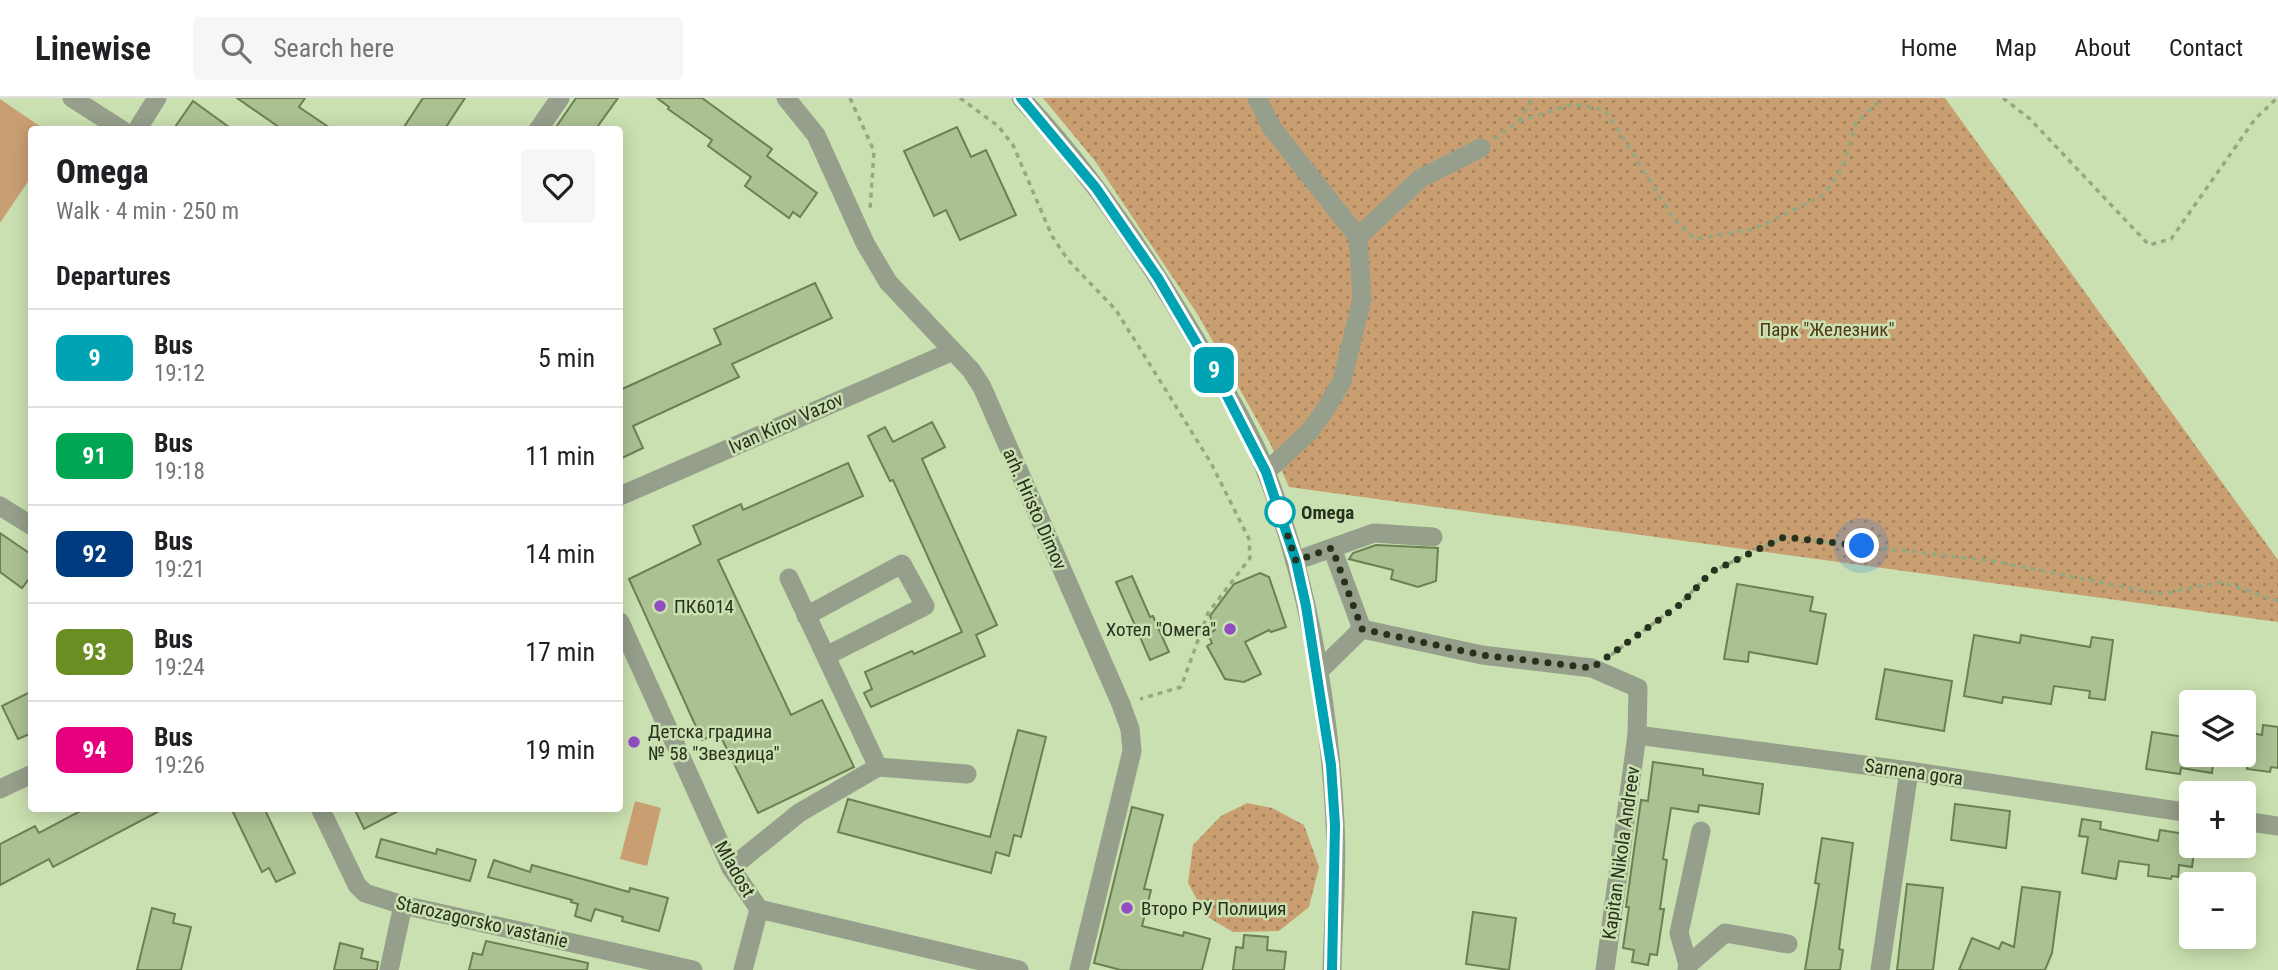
<!DOCTYPE html>
<html lang="en">
<head>
<meta charset="utf-8">
<style>
	body { margin:0; font-family:"Roboto Condensed",sans-serif; background:#f6f6f6; color:#202124; height:100vh; display:flex; flex-direction:column; font-size:26px; white-space:nowrap }
	* { box-sizing:border-box; margin:0 }
	p { font-size:23px; color:#757577 }
	.icon { flex:none; width:38px; height:38px; fill:none; stroke:currentColor; stroke-width:2; stroke-linecap:round; stroke-linejoin:round }
	.map { position:relative; flex:1; overflow:hidden }
	.side { position:absolute; left:28px; top:28px; width:595px; height:686px; display:flex; flex-direction:column; background:#fff; border-radius:7px; box-shadow:0 4px 18px #0003 }
	.side>* { flex:none }
	.badge { padding:0 14px; border-radius:10px; font-size:24px; line-height:46px }
	.controls { position:absolute; left:2179px; top:592px; display:grid; gap:14px }
	.controls a { display:grid; place-items:center; width:77px; height:77px; border-radius:7px; background:#fff; box-shadow:0 4px 18px #0003; font-size:35px }
	.you { position:absolute; width:35px; height:35px; margin:-18px; border:5px solid #fff; border-radius:50%; background:#1a73e8; box-shadow:0 0 0 10px #1a73e833 }
	.map>.badge { position:absolute; translate:-50% -50%; box-shadow:0 0 0 4px #fff }
	h2 { padding:0 28px; font-size:26px; line-height:63px }
	.round { display:grid; place-items:center; flex:none; width:74px; height:74px; border-radius:7px; background:#f6f6f6 }
	.overview { display:flex; align-items:center; justify-content:space-between; height:119px; padding:0 28px }
	h1 { font-size:33px; font-weight:800; line-height:52px }
	ul { padding:0; list-style:none }
	li { display:flex; align-items:center; gap:21px; height:98px; padding:0 28px; border-top:2px solid #e0e0e0 }
	li div { flex:1 }
	li b { display:block; font-size:26px }
	li em { font-style:normal }
	li .badge { min-width:77px; font-weight:700; text-align:center }
	header { display:flex; align-items:center; gap:42px; box-sizing:border-box; height:98px; padding:0 35px; background:#fff; border-bottom:2px solid #e0e0e0 }
	header strong { font-size:33px }
	nav { display:flex; gap:38px; margin-inline-start:auto; font-size:24px }
	.search { width:490px; height:63px; background:#f6f6f6; display:flex; align-items:center; gap:18px; box-sizing:border-box; padding:0 24px; border-radius:7px; color:#757577; font-size:26px }
	.map>svg:first-child { display:block }
	.green { fill:#c99f72 }
	.park { fill:url(#park-dots) }
	.building { fill:#abc192; stroke:#6c8053; stroke-width:2 }
	.lines { fill:none; stroke-linecap:round; stroke-linejoin:round }
	.path { stroke:#96a881; stroke-width:3.5; stroke-dasharray:5 5; stroke-linecap:butt }
	.minor { stroke:#959f8b; stroke-width:19 }
	.line-casing { stroke:#fff; stroke-width:16 }
	.line { stroke:#00a3b4; stroke-width:10 }
	.walk { stroke:#28301e; stroke-width:7; stroke-dasharray:0 12.6 }
	.stop-dot { fill:#fff; stroke:#00a3b4; stroke-width:3.5 }
	.poi-dot { fill:#914ec3; stroke:#cae0b0; stroke-width:2.5 }
	.labels { text-anchor:middle; dominant-baseline:central; stroke-width:5; stroke-linejoin:round; paint-order:stroke }
	.park-label { font-size:19px; fill:#523614; stroke:#cae0b0 }
	.street-label { font-size:19px; fill:#28301e; stroke:#cae0b0 }
	.stop-label { font-size:19px; font-weight:bold; fill:#28301e; stroke:#cae0b0; text-anchor:start }
	.poi-label { font-size:19px; fill:#28301e; stroke:#cae0b0; text-anchor:start }
</style>
</head>
<body>
<header>
<strong>Linewise</strong>
<div class="search"><svg class="icon" aria-label="search" viewBox="0 0 24 24"><circle cx="10" cy="10" r="6"/><path d="M15 15l6 6"/></svg>Search here</div>
<nav><a>Home</a><a>Map</a><a>About</a><a>Contact</a></nav>
</header>
<div class="map">
<svg width="2278" height="872" viewBox="0 0 2278 872">
	<defs>
		<pattern id="park-dots" width="8" height="8" patternUnits="userSpaceOnUse" patternTransform="scale(1.75)"><rect width="8" height="8" fill="#c99f72"/><path d="M2 2h.1M6 6h.1" fill="none" stroke="#a3825d" stroke-width="1.8" stroke-linecap="round"/></pattern>
	</defs>
	<rect width="100%" height="100%" fill="#cae0b0"/>
	<g class="green">
		<polygon points="0,1 44,31 32,32 31,79 0,125"/>
		<polygon points="635,703 661,710 647,768 620,761"/>
	</g>
	<g class="park">
		<polygon points="1043,0 1945,0 2278,462 2278,524 1289,389 1270,345 1198,217 1095,63"/>
		<polygon points="1247,705 1272,710 1304,727 1319,769 1309,809 1279,833 1233,834 1206,818 1188,785 1193,747 1221,718"/>
	</g>
	<g class="building">
		<polygon points="237,0 305,0 299,9 333,32 283,32"/>
		<polygon points="423,0 465,0 444,32 402,32"/>
		<polygon points="576,0 618,0 595,32 554,32"/>
		<polygon points="657,0 702,0 772,51 767,58 817,95 800,119 793,114 789,120 745,88 751,79 708,48 712,42 668,11 669,9"/>
		<polygon points="193,3 233,32 173,32"/>
		<polygon points="957,29 971,59 986,52 1016,117 960,142 946,112 934,118 904,53"/>
		<polygon points="815,185 832,220 732,266 739,279 633,328 643,350 620,361 620,292 721,246 714,231"/>
		<polygon points="932,324 945,349 922,361 997,527 976,537 985,558 871,609 864,595 872,591 865,574 912,553 914,556 962,534 893,382 890,383 868,338 885,329 893,344"/>
		<polygon points="848,365 863,398 718,462 791,617 822,602 854,669 758,715 719,635 702,642 629,481 701,446 693,428 741,406 743,412"/>
		<polygon points="0,435 32,457 32,477 22,490 0,474"/>
		<polygon points="1376,447 1438,450 1436,483 1418,489 1391,481 1393,472 1349,461 1353,455"/>
		<polygon points="1260,475 1269,479 1286,529 1271,534 1269,532 1245,544 1261,576 1244,584 1225,581 1207,548 1212,545 1208,536 1215,532 1210,518 1234,486"/>
		<polygon points="1132,478 1150,519 1153,518 1169,554 1150,562 1116,484"/>
		<polygon points="1737,486 1813,499 1810,513 1826,516 1817,566 1749,554 1748,564 1724,561"/>
		<polygon points="1974,537 2020,545 2021,537 2090,549 2092,539 2113,542 2105,602 2089,600 2090,593 2054,588 2051,606 2003,599 2002,605 1964,598"/>
		<polygon points="1885,571 1952,583 1944,633 1876,621"/>
		<polygon points="32,593 32,635 18,641 2,608"/>
		<polygon points="2263,627 2278,629 2278,670 2271,669 2270,674 2247,671 2252,635 2262,637"/>
		<polygon points="1018,632 1046,639 1021,739 1014,737 1009,758 996,754 991,775 838,734 848,701 990,739"/>
		<polygon points="2152,634 2191,640 2191,656 2214,656 2212,675 2181,670 2180,676 2146,671"/>
		<polygon points="1653,664 1703,671 1703,677 1763,686 1759,716 1699,707 1698,714 1671,710 1663,761 1667,762 1660,811 1664,811 1657,857 1650,856 1648,867 1632,864 1634,852 1623,850 1629,809 1626,809 1641,702 1648,703"/>
		<polygon points="1955,706 2010,713 2006,750 1951,742"/>
		<polygon points="1132,709 1163,717 1144,791 1151,792 1142,828 1183,838 1184,834 1210,841 1202,872 1121,872 1094,865"/>
		<polygon points="86,710 165,710 53,769 49,761 0,787 0,746 35,728 39,735"/>
		<polygon points="231,710 264,710 295,775 276,784 269,770 262,774"/>
		<polygon points="354,710 404,710 364,731"/>
		<polygon points="2082,721 2101,724 2100,731 2158,743 2160,732 2191,737 2191,747 2195,747 2192,769 2179,767 2178,779 2172,778 2171,781 2148,778 2149,767 2119,763 2116,781 2082,775 2088,739 2079,738"/>
		<polygon points="1822,740 1853,745 1839,851 1843,852 1840,872 1805,872 1819,786 1815,785"/>
		<polygon points="381,741 436,756 437,751 476,762 470,783 376,759"/>
		<polygon points="494,762 530,774 532,767 629,794 630,790 668,800 659,833 622,823 623,819 595,811 591,823 575,818 578,806 571,804 572,802 488,779"/>
		<polygon points="1907,786 1943,790 1933,872 1897,872"/>
		<polygon points="2022,789 2060,794 2052,855 2045,872 1959,872 1972,840 1999,851 2002,844 2014,849"/>
		<polygon points="152,810 175,816 173,825 191,829 181,872 137,872"/>
		<polygon points="1473,814 1516,820 1509,872 1466,866"/>
		<polygon points="1244,837 1268,839 1267,852 1286,854 1284,872 1233,872 1236,849 1243,850"/>
		<polygon points="486,843 588,865 587,872 469,872 473,855 482,857"/>
		<polygon points="340,845 363,851 361,860 378,864 377,872 334,872"/>
	</g>
	<g class="lines">
		<g class="path">
			<polyline points="850,0 874,53 870,112"/>
			<polyline points="960,0 998,28 1013,47 1052,138 1068,162 1116,212 1211,365 1249,441 1250,460 1208,515 1181,589 1140,601"/>
			<polyline points="2003,0 2030,21 2149,147 2171,141 2255,21 2277,0"/>
			<polyline points="1519,23 1574,6 1605,12 1676,124 1696,141 1754,131 1824,97 1842,70 1856,25 1882,0"/>
			<polyline points="1494,41 1519,23 1533,0"/>
			<polyline points="1611,557 1682,504 1711,474 1784,439 1993,463 2160,496 2222,484 2278,503"/>
		</g>
		<g class="minor">
			<polyline points="72,0 122,32"/>
			<polyline points="786,0 816,37 865,145 888,184 971,272 982,289 1121,606 1130,631 1132,653 1079,872"/>
			<path d="M1021,0C1096,80 1157,173 1211,268C1230,300 1254,341 1267,376C1308,486 1329,606 1335,724C1338,772 1333,823 1332,872"/>
			<polyline points="1257,0 1272,30 1358,139"/>
			<polyline points="137,32 157,0"/>
			<polyline points="538,32 560,0"/>
			<polyline points="1266,374 1310,333 1327,309 1342,283 1362,201 1358,139 1421,80 1481,50"/>
			<polyline points="620,398 953,253"/>
			<polyline points="0,408 32,428"/>
			<polyline points="1295,463 1374,435 1433,439"/>
			<polyline points="806,518 902,466 925,508 826,558"/>
			<polyline points="620,524 731,770 759,811 1019,872"/>
			<polyline points="1362,531 1482,557 1592,570 1638,590 1637,637 1605,872"/>
			<polyline points="1318,574 1362,531 1332,450"/>
			<polyline points="1637,637 1909,673 2191,715"/>
			<polyline points="878,669 967,676"/>
			<polyline points="0,691 32,676"/>
			<polyline points="320,710 357,787 365,795 403,807 693,872"/>
			<polyline points="2244,723 2278,728"/>
			<polyline points="731,770 799,715 878,669 789,480"/>
			<polyline points="1688,867 1679,835 1701,733"/>
			<polyline points="389,872 403,807"/>
			<polyline points="743,872 759,811"/>
			<polyline points="1687,872 1688,867 1725,835 1788,846"/>
			<polyline points="1880,872 1909,673"/>
		</g>
	</g>
	<g class="lines">
		<defs>
			<polyline id="line" points="1021,0 1096,90 1158,180 1224,292 1266,374 1296,463 1306,508 1331,667 1335,727 1332,872"/>
		</defs>
		<use href="#line" class="line-casing"/>
		<use href="#line" class="line"/>
		<polyline class="walk" points="1280,414 1296,463 1332,450 1362,531 1482,557 1592,570 1682,505 1711,474 1784,439 1862,448"/>
	</g>
	<circle class="stop-dot" cx="1280" cy="414" r="14"/>
	<g class="poi-dot">
		<circle cx="660" cy="508" r="7"/>
		<circle cx="1230" cy="531" r="7"/>
		<circle cx="634" cy="644" r="7"/>
		<circle cx="1127" cy="810" r="7"/>
	</g>
	<g class="labels">
		<g class="park-label">
			<text x="1827" y="231">Парк "Железник"</text>
		</g>
		<g class="street-label">
			<text transform="translate(786 325) rotate(-24)">Ivan Kirov Vazov</text>
			<text transform="translate(1035 411) rotate(66)">arh. Hristo Dimov</text>
			<text transform="translate(1914 674) rotate(8)">Sarnena gora</text>
			<text transform="translate(1621 755) rotate(-82)">Kapitan Nikola Andreev</text>
			<text transform="translate(735 771) rotate(60)">Mladost</text>
			<text transform="translate(482 824) rotate(13)">Starozagorsko vastanie</text>
		</g>
		<g class="stop-label">
			<text x="1301" y="414">Omega</text>
		</g>
		<g class="poi-label">
			<text x="674" y="508">ПК6014</text>
			<text x="1216" y="531" text-anchor="end">Хотел "Омега"</text>
			<text x="648" y="633">Детска градина<tspan x="648" dy="22">№ 58 "Звездица"</tspan></text>
			<text x="1141" y="810">Второ РУ Полиция</text>
		</g>
	</g>
</svg>
<div class="controls">
<a><svg class="icon" aria-label="layers" viewBox="0 0 24 24"><path d="M12 4l9 5-9 5-9-5zM3 14l9 5 9-5"/></svg></a>
<a>+</a>
<a>−</a>
</div>
<div class="you" style="left:1862px;top:448px"></div>
<b class="badge" style="left:1214px;top:272px;background:#00a3b4;color:#fff">9</b>
<section class="side">
<div class="overview"><div><h1>Omega</h1><p>Walk · 4 min · 250 m</p></div><a class="round"><svg class="icon" aria-label="heart" viewBox="0 0 24 24"><path d="M12 20l-8-8c-3-5 5-10 8-4 3-6 11-1 8 4z"/></svg></a></div>
<h2>Departures</h2>
<ul>
<li><span class="badge" style="background:#00a3b4;color:#fff">9</span><div><b>Bus</b><p>19:12</p></div><em>5 min</em></li>
<li><span class="badge" style="background:#00a651;color:#fff">91</span><div><b>Bus</b><p>19:18</p></div><em>11 min</em></li>
<li><span class="badge" style="background:#003b80;color:#fff">92</span><div><b>Bus</b><p>19:21</p></div><em>14 min</em></li>
<li><span class="badge" style="background:#6b8e23;color:#fff">93</span><div><b>Bus</b><p>19:24</p></div><em>17 min</em></li>
<li><span class="badge" style="background:#e6007e;color:#fff">94</span><div><b>Bus</b><p>19:26</p></div><em>19 min</em></li>
</ul>
</section>
</div>
</body>
</html>
